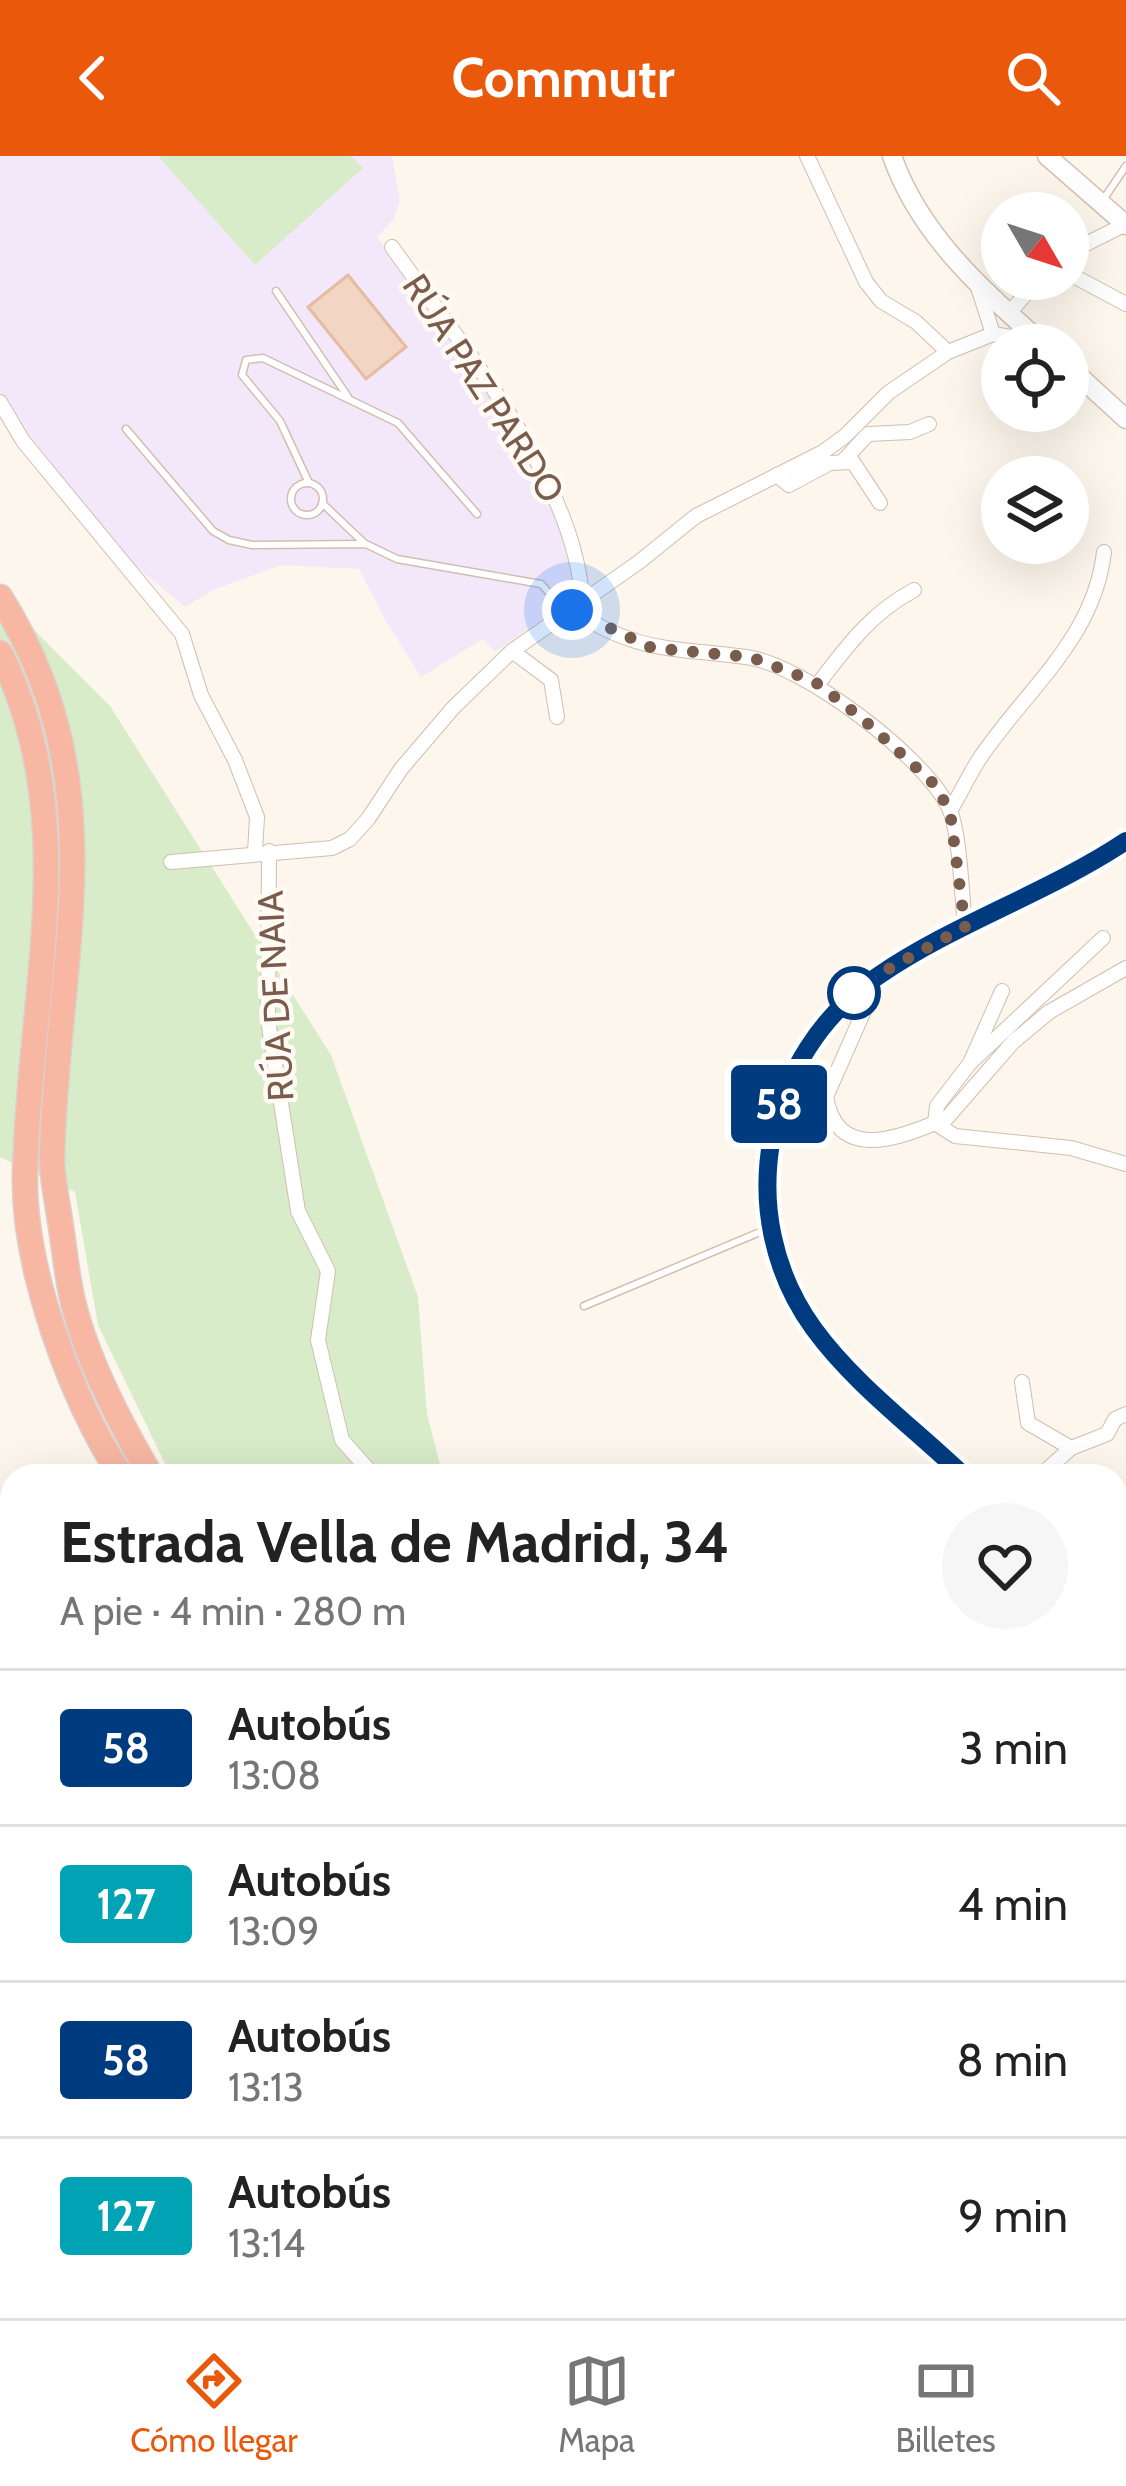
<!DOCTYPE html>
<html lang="es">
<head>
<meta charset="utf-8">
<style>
	body { margin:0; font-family:Cabin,sans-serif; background:#f6f6f6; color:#222; height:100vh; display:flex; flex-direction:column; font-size:45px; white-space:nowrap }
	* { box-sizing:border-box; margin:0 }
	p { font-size:39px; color:#767676 }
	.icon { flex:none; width:66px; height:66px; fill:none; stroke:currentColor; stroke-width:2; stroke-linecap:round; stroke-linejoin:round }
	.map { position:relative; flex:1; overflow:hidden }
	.side { position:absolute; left:0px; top:1308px; width:1128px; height:855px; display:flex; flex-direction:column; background:#fff; border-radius:36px 36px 0 0; box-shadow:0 12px 48px #0002 }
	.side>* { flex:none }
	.badge { padding:0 24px; border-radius:9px; font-size:42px; line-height:78px }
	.needle { width:78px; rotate:129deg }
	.controls { position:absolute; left:981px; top:36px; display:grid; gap:24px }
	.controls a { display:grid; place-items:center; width:108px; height:108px; border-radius:50%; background:#fff; box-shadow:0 12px 48px #0002; font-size:60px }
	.you { position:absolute; width:60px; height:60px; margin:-30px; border:9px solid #fff; border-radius:50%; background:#1a73e8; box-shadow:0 0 0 18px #1a73e833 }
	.map>.badge { position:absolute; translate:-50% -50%; box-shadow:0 0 0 6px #fff }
	.round { display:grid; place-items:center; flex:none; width:126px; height:126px; border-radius:63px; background:#f6f6f6 }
	.headline { display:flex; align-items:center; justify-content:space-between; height:204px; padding:0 60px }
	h1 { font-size:57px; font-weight:700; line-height:90px }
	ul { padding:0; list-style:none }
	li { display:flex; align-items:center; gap:36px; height:156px; padding:0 60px; border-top:3px solid #e0e0e0 }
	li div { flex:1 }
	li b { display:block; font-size:45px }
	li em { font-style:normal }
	li .badge { min-width:132px; font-weight:700; text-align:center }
	header { display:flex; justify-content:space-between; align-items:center; height:156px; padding:0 60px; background:#ea580c; color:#fff; font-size:54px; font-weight:700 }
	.dock { display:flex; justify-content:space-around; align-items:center; height:168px; border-top:3px solid #e0e0e0; background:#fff; font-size:33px; color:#767676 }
	.dock a { display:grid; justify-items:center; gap:6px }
	.dock .on { color:#ea580c }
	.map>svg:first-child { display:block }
	.commercial { fill:#fde8e0 }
	.industrial { fill:#efe9e4 }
	.education { fill:#f3e8fa }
	.green { fill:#d8ecc9 }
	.building { fill:#f3d5c3; stroke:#e6bba3; stroke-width:3 }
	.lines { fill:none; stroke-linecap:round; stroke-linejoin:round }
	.lane-casing { stroke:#d1beb0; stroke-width:9 }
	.street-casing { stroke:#d1beb0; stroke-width:16 }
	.secondary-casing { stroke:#d6c0b0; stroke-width:21 }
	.highway-casing { stroke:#dad1cd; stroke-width:27 }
	.lane { stroke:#fff; stroke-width:6 }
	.street { stroke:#fff; stroke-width:14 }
	.secondary { stroke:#fff; stroke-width:18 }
	.highway { stroke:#f7b7a3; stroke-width:24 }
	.line-casing { stroke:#fff; stroke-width:27 }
	.line { stroke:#003b80; stroke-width:18 }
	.walk { stroke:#7a5c4d; stroke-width:12; stroke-dasharray:0 21.6 }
	.stop-dot { fill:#fff; stroke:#003b80; stroke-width:6 }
	.labels { text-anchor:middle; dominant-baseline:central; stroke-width:9; stroke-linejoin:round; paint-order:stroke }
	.street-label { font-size:36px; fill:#7a5c4d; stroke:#fffaf3 }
</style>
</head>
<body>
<header><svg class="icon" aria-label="back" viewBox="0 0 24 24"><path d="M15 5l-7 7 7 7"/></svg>Commutr<svg class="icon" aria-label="search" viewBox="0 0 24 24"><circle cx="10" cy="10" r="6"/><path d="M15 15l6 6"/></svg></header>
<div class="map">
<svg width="1126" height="2162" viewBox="0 0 1126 2162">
	<rect width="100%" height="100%" fill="#fdf6ec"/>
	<polygon class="commercial" points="12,1927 12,2151 82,2151 68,2162 0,2162 0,1940"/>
	<polygon class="industrial" points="12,1622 12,1851 0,1857 0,1627"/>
	<polygon class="education" points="0,0 392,0 400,44 394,63 377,81 499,251 561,361 577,434 573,442 495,496 483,483 421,521 386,465 359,413 282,409 215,433 185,451 117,395 35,294 0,237"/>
	<g class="green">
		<polygon points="158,0 351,0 363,12 255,109"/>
		<polygon points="0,440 110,550 331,899 418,1141 427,1258 443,1320 171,1320 98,1169 75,1036 0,1001"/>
		<polygon points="336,2151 574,2151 570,2162 332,2162"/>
	</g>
	<polygon class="building" points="348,119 406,191 366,223 308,151"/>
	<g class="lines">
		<defs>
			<g id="lane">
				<polyline points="1103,44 1126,10"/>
				<polyline points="276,135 348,241"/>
				<polyline points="126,273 213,375 229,384 252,389 366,388 397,403 541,428 565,454"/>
				<polyline points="309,327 280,265 242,219 246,204 263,202 398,267 477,358"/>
				<circle cx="307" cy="343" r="16"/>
				<polyline points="322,347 363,386"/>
				<polyline points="584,1150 767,1073"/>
				<polyline points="0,1673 12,1698"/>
				<polyline points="0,1880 9,1898"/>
			</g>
			<g id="street">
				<polyline points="807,0 866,126 881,145 916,166 948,196"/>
				<path d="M392,91C459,186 578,328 582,446"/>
				<polyline points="1068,97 1126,68"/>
				<polyline points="1068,117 1126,148"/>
				<polyline points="978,131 993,178 1041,186"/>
				<polyline points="1009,157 1039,123"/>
				<polyline points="0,246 23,285 182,478 201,539 235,604 257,661 255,696"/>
				<polyline points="844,304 868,278 910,276 929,268"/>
				<polyline points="777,319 789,329 830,307 853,306 880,347"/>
				<path d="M571,453C637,498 674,491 746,501C803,508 925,601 949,652C960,676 962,742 965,771"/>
				<polyline points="512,495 551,524 557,561"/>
				<path d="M818,528C847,490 871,457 914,434"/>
				<path d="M950,655C960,638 968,621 978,605C1024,535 1094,484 1104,396"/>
				<polyline points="269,695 268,864 298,1055 328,1115 318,1184 342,1284 374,1320"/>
				<polyline points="171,706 332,692 350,683 368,663 401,613 453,552 512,495 639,406 696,360 823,296 845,280 888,237 948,196 993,178"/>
				<path d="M878,823L826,941C837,1004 894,984 935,967L955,980L1071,992L1126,1008"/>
				<polyline points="970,907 1103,782"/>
				<polyline points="935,967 946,963 1013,886 1049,856 1126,812"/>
				<polyline points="935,967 937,950 970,907 1002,835"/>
				<polyline points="1022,1226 1028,1267 1071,1292 1040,1320"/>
				<polyline points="1071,1292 1107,1278 1115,1263 1126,1258"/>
				<polyline points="667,1320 716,1320"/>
				<polyline points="1116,1416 1126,1421"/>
				<polyline points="0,1567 12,1586"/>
				<polyline points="1123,1640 1126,1637"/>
				<polyline points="1116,1752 1126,1757"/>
				<polyline points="1116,1845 1118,1846"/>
				<polyline points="0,1910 12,1899"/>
				<polyline points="1116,2078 1126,2082"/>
				<polyline points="97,2162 109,2151"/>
				<polyline points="541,2162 546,2151"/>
				<polyline points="878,2162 887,2151"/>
			</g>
			<g id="secondary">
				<path d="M892,0C920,80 983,134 1044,189"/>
				<polyline points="1047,0 1126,69"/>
				<polyline points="1068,210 1126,263"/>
				<path d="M964,1320C915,1272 854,1229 814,1173C731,1060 763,898 878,820C955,767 1047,736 1126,685"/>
				<polyline points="693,2162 700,2151"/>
			</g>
			<g id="highway">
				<path d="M0,441C119,629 56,801 52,1002C52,1022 57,1044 60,1065C64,1089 66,1113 71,1137C83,1196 121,1269 151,1320"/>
				<path d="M0,497C84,662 28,843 25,1019C23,1112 71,1243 121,1320"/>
				<polyline points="169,2162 180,2151"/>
				<polyline points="205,2162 214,2151"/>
			</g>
		</defs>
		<use href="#lane" class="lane-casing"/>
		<use href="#street" class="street-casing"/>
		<use href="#secondary" class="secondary-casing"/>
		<use href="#highway" class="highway-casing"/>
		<use href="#lane" class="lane"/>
		<use href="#street" class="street"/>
		<use href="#secondary" class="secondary"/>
		<use href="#highway" class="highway"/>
	</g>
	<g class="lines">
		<defs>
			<path id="line" d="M964,1320C914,1272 855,1229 814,1173C731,1059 763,898 878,820C955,767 1048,737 1126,685"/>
		</defs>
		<use href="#line" class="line-casing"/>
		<use href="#line" class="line"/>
		<polyline class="walk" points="572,454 652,492 750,501 790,516 818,528 864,564 933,627 950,655 965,771 881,817 854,837"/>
	</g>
	<circle class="stop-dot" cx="854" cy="837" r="24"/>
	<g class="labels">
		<g class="street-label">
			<text transform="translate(484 232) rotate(57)">RÚA PAZ PARDO</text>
			<text transform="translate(275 840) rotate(-93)">RÚA DE NAIA</text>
		</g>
	</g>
</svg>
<div class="controls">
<a><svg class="needle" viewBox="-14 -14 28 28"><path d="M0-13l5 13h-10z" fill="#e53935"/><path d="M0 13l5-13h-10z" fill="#767676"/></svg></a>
<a><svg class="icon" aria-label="locate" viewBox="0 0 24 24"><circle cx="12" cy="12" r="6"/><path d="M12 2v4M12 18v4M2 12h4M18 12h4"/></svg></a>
<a><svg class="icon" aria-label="layers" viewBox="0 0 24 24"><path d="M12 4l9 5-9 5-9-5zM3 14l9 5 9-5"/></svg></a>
</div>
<div class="you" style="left:572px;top:454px"></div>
<b class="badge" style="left:779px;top:948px;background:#003b80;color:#fff">58</b>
<section class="side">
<div class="headline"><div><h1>Estrada Vella de Madrid, 34</h1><p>A pie · 4 min · 280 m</p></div><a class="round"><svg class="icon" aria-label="heart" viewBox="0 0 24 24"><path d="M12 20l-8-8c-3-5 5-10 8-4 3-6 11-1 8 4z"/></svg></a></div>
<ul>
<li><span class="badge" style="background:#003b80;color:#fff">58</span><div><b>Autobús</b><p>13:08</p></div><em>3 min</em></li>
<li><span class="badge" style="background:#00a3b4;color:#fff">127</span><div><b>Autobús</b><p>13:09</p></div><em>4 min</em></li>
<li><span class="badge" style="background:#003b80;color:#fff">58</span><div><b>Autobús</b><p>13:13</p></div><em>8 min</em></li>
<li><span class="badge" style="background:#00a3b4;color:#fff">127</span><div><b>Autobús</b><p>13:14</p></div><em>9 min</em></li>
</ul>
</section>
</div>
<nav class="dock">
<a class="on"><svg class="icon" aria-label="directions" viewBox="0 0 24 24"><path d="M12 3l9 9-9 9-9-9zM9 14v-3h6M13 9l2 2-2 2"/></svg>Cómo llegar</a>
<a><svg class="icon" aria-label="map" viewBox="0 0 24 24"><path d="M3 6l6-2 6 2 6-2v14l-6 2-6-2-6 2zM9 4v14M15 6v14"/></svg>Mapa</a>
<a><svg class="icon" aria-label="tickets" viewBox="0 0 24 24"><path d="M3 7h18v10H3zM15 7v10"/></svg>Billetes</a>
</nav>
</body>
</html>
